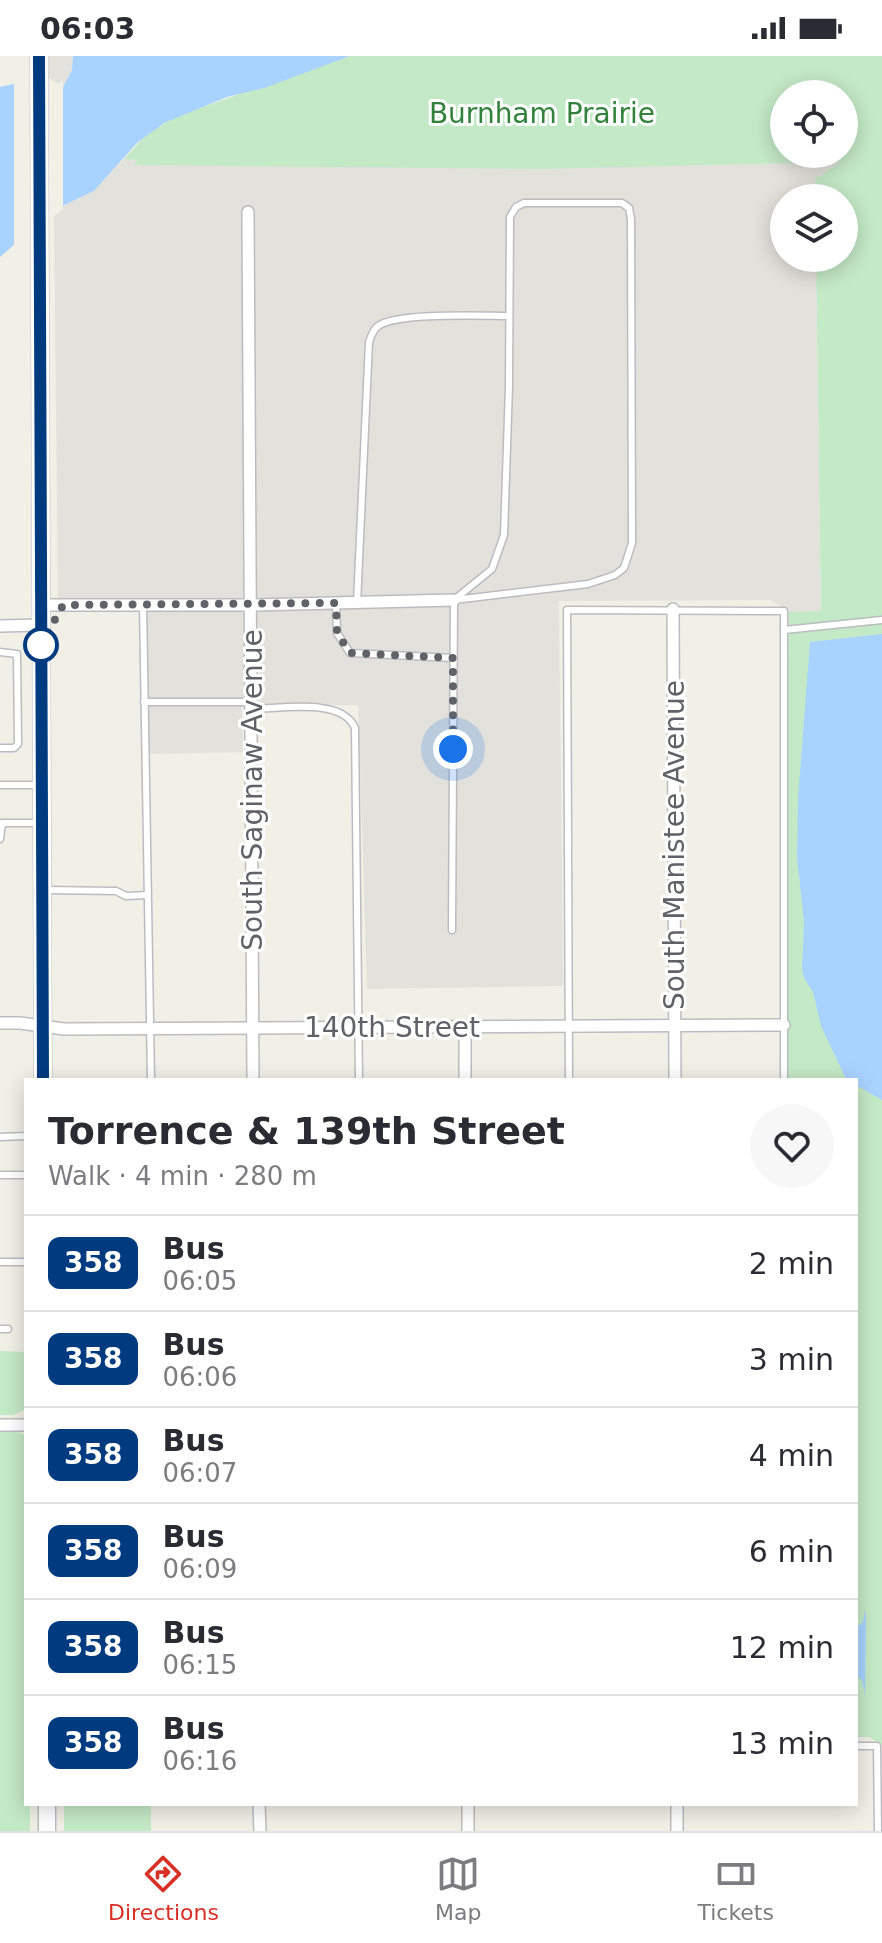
<!DOCTYPE html>
<html lang="en">
<head>
<meta charset="utf-8">
<style>
	body { margin:0; font-family:"DejaVu Sans",sans-serif; background:#f7f7f7; color:#2b2b33; height:100vh; display:flex; flex-direction:column; font-size:30px; white-space:nowrap }
	* { box-sizing:border-box; margin:0 }
	p { font-size:26px; color:#7c7c81 }
	.icon { flex:none; width:44px; height:44px; fill:none; stroke:currentColor; stroke-width:2; stroke-linecap:round; stroke-linejoin:round }
	.map { position:relative; flex:1; overflow:hidden }
	.panel { position:absolute; left:24px; top:1022px; width:834px; height:728px; display:flex; flex-direction:column; background:#fff; border-radius:0px; box-shadow:0 4px 20px #0003 }
	.panel>* { flex:none }
	.badge { padding:0 16px; border-radius:12px; font-size:28px; line-height:52px }
	.controls { position:absolute; left:770px; top:24px; display:grid; gap:16px }
	.controls a { display:grid; place-items:center; width:88px; height:88px; border-radius:50%; background:#fff; box-shadow:0 4px 20px #0003; font-size:40px }
	.you { position:absolute; width:40px; height:40px; margin:-20px; border:6px solid #fff; border-radius:50%; background:#1a73e8; box-shadow:0 0 0 12px #1a73e833 }
	.map>.badge { position:absolute; translate:-50% -50%; box-shadow:0 0 0 4px #fff }
	.round { display:grid; place-items:center; flex:none; width:84px; height:84px; border-radius:42px; background:#f7f7f7 }
	.head { display:flex; align-items:center; justify-content:space-between; height:136px; padding:0 24px }
	h1 { font-size:38px; font-weight:700; line-height:60px }
	ul { padding:0; list-style:none }
	li { display:flex; align-items:center; gap:24px; height:96px; padding:0 24px; border-top:2px solid #e1e1e2 }
	li div { flex:1 }
	li b { display:block; font-size:30px }
	li em { font-style:normal }
	li .badge { min-width:88px; font-weight:700; text-align:center }
	.status { display:flex; justify-content:space-between; align-items:center; height:56px; padding:0 40px; background:#fff; direction:ltr }
	.status svg { height:22px; fill:currentColor }
	.tabs { display:flex; justify-content:space-around; align-items:center; height:112px; border-top:2px solid #e1e1e2; background:#fff; font-size:22px; color:#7c7c81 }
	.tabs a { display:grid; justify-items:center; gap:4px }
	.tabs .on { color:#d93025 }
	.map>svg:first-child { display:block }
	.industrial { fill:#e3e1db }
	.green { fill:#c4e9c6; fill-rule:evenodd }
	.water { fill:#a9d3ff }
	.pier { fill:#f1f0e7 }
	.lines { fill:none; stroke-linecap:round; stroke-linejoin:round }
	.lane-casing { stroke:#babcc1; stroke-width:9 }
	.street-casing { stroke:#babcc1; stroke-width:14 }
	.secondary-casing { stroke:#babdc3; stroke-width:19 }
	.lane { stroke:#fff; stroke-width:6 }
	.street { stroke:#fff; stroke-width:11 }
	.secondary { stroke:#fff; stroke-width:16 }
	.line-casing { stroke:#fff; stroke-width:18 }
	.line { stroke:#003b80; stroke-width:12 }
	.walk { stroke:#5f6268; stroke-width:8; stroke-dasharray:0 14.4 }
	.stop-dot { fill:#fff; stroke:#003b80; stroke-width:4 }
	.labels { text-anchor:middle; dominant-baseline:central; stroke-width:6; stroke-linejoin:round; paint-order:stroke }
	.park-label { font-size:28px; fill:#32823c; stroke:#fff }
	.street-label { font-size:28px; fill:#5f6268; stroke:#fff }
</style>
</head>
<body>
<div class="status"><b>06:03</b><svg viewBox="0 0 49 12"><path d="M0 12V9h3v3zM5 12V6h3v6zM10 12V3h3v9zM15 12V0h3v12zM26 1h20v11H26zM47 4h2v5h-2z"/></svg></div>
<div class="map">
<svg width="882" height="1775" viewBox="0 0 882 1775">
	<rect width="100%" height="100%" fill="#f1f0e7"/>
	<g class="industrial">
		<polygon points="49,0 73,0 72,14 63,31 58,33 49,26"/>
		<polygon points="124,103 842,106 815,123 815,142 784,142 784,202 816,202 821,556 789,556 771,544 559,545 563,930 367,933 358,649 242,650 243,696 147,698 147,554 58,554 54,154 94,135"/>
	</g>
	<g class="green">
		<path d="M350,0H882V1689L869,1681H856V1024H788L787,669L789,556L821,555L816,202H844V142H815V123L841,106L543,113L133,109L138,104L124,103L150,75L177,60ZM784,38H844V98H784Z"/>
		<polygon points="0,1295 26,1296 26,1353 14,1359 0,1359"/>
		<polygon points="0,1375 16,1375 23,1378 26,1383 26,1748 30,1748 30,1775 0,1775"/>
		<rect x="64" y="1748" width="87" height="27"/>
	</g>
	<g class="water">
		<polygon points="73,0 350,0 264,32 227,41 164,67 137,87 94,135 54,154 0,201 0,31 26,25 58,33 63,31 72,14"/>
		<polygon points="882,578 882,1044 856,1029 856,1024 846,1023 821,970 813,936 804,922 802,912 804,865 797,802 798,743 810,586"/>
		<polygon points="865,1553 866,1563 865,1640 862,1624 856,1619 856,1572 863,1566"/>
	</g>
	<polygon class="pier" points="25,21 49,22 59,28 63,24 63,153 14,194 14,23"/>
	<g class="lines">
		<defs>
			<g id="lane">
				<polyline points="336,547 337,577 350,597 453,602"/>
				<path d="M357,547L369,286C371,280 374,273 378,270C397,256 483,260 509,260"/>
				<polyline points="143,549 151,1024"/>
				<polyline points="784,574 882,564"/>
				<polyline points="0,596 17,598 18,688 14,692 0,692"/>
				<polyline points="144,646 251,646"/>
				<path d="M251,653C280,653 342,641 355,672L359,1024"/>
				<polyline points="0,729 42,729"/>
				<polyline points="0,783 2,767 42,767"/>
				<polyline points="46,834 116,835 126,840 147,839"/>
				<polyline points="452,874 454,544 492,513 504,479 509,330 510,161 516,151 524,147 622,147 629,152 631,163 632,487 624,512 615,519 588,528 454,544"/>
				<polyline points="569,1024 567,554 784,555 784,1024"/>
				<polyline points="0,1081 26,1080"/>
				<polyline points="0,1119 26,1119"/>
				<polyline points="0,1206 26,1206"/>
				<polyline points="0,1273 8,1273"/>
				<polyline points="856,1690 877,1690 878,1775"/>
			</g>
			<g id="street">
				<polyline points="248,156 253,1024"/>
				<polyline points="41,549 250,549 454,544"/>
				<polyline points="673,553 675,1024"/>
				<polyline points="0,570 41,569"/>
				<polyline points="0,967 20,967 64,973 784,969"/>
				<polyline points="465,970 465,1024"/>
				<polyline points="0,1369 26,1369"/>
				<polyline points="259,1748 260,1775"/>
				<polyline points="468,1748 468,1775"/>
				<polyline points="677,1748 677,1775"/>
			</g>
			<g id="secondary">
				<polyline points="39,0 43,1024"/>
				<polyline points="47,1748 47,1775"/>
			</g>
		</defs>
		<use href="#lane" class="lane-casing"/>
		<use href="#street" class="street-casing"/>
		<use href="#secondary" class="secondary-casing"/>
		<use href="#lane" class="lane"/>
		<use href="#street" class="street"/>
		<use href="#secondary" class="secondary"/>
	</g>
	<g class="lines">
		<defs>
			<polyline id="line" points="39,0 43,1024"/>
		</defs>
		<use href="#line" class="line-casing"/>
		<use href="#line" class="line"/>
		<polyline class="walk" points="41,589 63,549 336,547 337,577 350,597 453,602 453,693"/>
	</g>
	<circle class="stop-dot" cx="41" cy="589" r="16"/>
	<g class="labels">
		<g class="park-label">
			<text x="542" y="57">Burnham Prairie</text>
		</g>
		<g class="street-label">
			<text transform="translate(252 734) rotate(-90)">South Saginaw Avenue</text>
			<text transform="translate(674 789) rotate(-90)">South Manistee Avenue</text>
			<text x="392" y="971">140th Street</text>
		</g>
	</g>
</svg>
<div class="controls">
<a><svg class="icon" aria-label="locate" viewBox="0 0 24 24"><circle cx="12" cy="12" r="6"/><path d="M12 2v4M12 18v4M2 12h4M18 12h4"/></svg></a>
<a><svg class="icon" aria-label="layers" viewBox="0 0 24 24"><path d="M12 4l9 5-9 5-9-5zM3 14l9 5 9-5"/></svg></a>
</div>
<div class="you" style="left:453px;top:693px"></div>
<section class="panel">
<div class="head"><div><h1>Torrence &amp; 139th Street</h1><p>Walk · 4 min · 280 m</p></div><a class="round"><svg class="icon" aria-label="heart" viewBox="0 0 24 24"><path d="M12 20l-8-8c-3-5 5-10 8-4 3-6 11-1 8 4z"/></svg></a></div>
<ul>
<li><span class="badge" style="background:#003b80;color:#fff">358</span><div><b>Bus</b><p>06:05</p></div><em>2 min</em></li>
<li><span class="badge" style="background:#003b80;color:#fff">358</span><div><b>Bus</b><p>06:06</p></div><em>3 min</em></li>
<li><span class="badge" style="background:#003b80;color:#fff">358</span><div><b>Bus</b><p>06:07</p></div><em>4 min</em></li>
<li><span class="badge" style="background:#003b80;color:#fff">358</span><div><b>Bus</b><p>06:09</p></div><em>6 min</em></li>
<li><span class="badge" style="background:#003b80;color:#fff">358</span><div><b>Bus</b><p>06:15</p></div><em>12 min</em></li>
<li><span class="badge" style="background:#003b80;color:#fff">358</span><div><b>Bus</b><p>06:16</p></div><em>13 min</em></li>
</ul>
</section>
</div>
<nav class="tabs">
<a class="on"><svg class="icon" aria-label="directions" viewBox="0 0 24 24"><path d="M12 3l9 9-9 9-9-9zM9 14v-3h6M13 9l2 2-2 2"/></svg>Directions</a>
<a><svg class="icon" aria-label="map" viewBox="0 0 24 24"><path d="M3 6l6-2 6 2 6-2v14l-6 2-6-2-6 2zM9 4v14M15 6v14"/></svg>Map</a>
<a><svg class="icon" aria-label="tickets" viewBox="0 0 24 24"><path d="M3 7h18v10H3zM15 7v10"/></svg>Tickets</a>
</nav>
</body>
</html>
